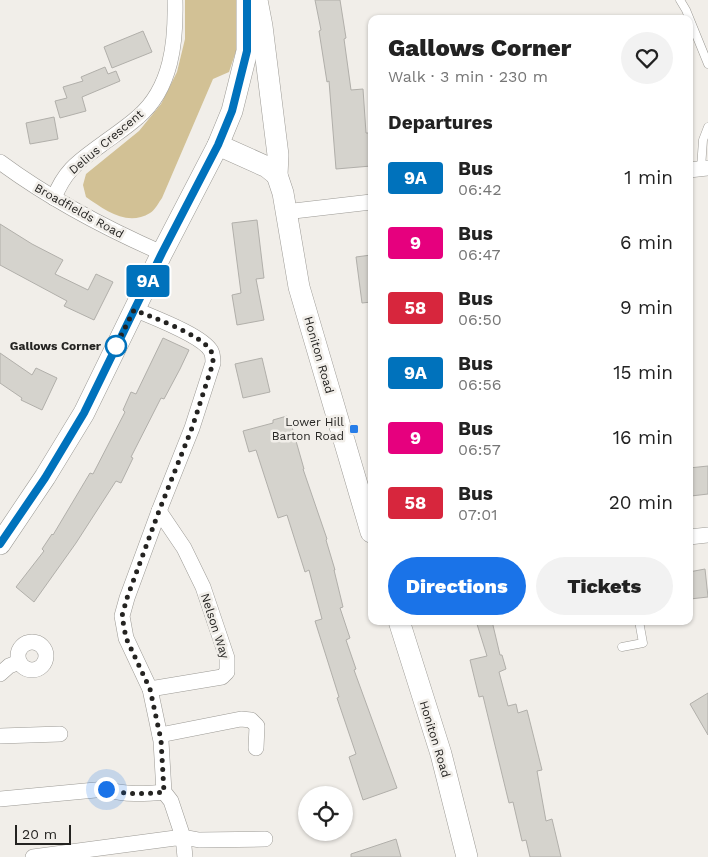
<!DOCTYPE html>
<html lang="en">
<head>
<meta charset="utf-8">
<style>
	body { margin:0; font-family:"Work Sans",sans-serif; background:#f2f2f2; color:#222; height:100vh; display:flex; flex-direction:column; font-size:19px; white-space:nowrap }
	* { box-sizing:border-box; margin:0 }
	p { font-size:16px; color:#767676 }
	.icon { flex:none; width:28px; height:28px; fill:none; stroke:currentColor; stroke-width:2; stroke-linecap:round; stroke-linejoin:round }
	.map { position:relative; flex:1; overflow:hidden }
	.details { position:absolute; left:368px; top:15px; width:325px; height:610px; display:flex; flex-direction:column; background:#fff; border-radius:10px; box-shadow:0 1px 4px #0004 }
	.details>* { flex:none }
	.badge { padding:0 10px; border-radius:4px; font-size:18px; line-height:32px }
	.controls { position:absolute; left:298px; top:786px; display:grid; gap:10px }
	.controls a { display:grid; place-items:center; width:55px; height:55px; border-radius:50%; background:#fff; box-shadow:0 1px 4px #0004; font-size:25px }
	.scale { position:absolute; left:15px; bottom:12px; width:56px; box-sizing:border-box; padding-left:5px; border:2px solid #242321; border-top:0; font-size:14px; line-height:18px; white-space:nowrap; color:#242321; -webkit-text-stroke:4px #f1eee9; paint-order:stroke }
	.you { position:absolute; width:25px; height:25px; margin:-12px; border:4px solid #fff; border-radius:50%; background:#1a73e8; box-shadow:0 0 0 8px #1a73e833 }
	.map>.badge { position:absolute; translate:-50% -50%; box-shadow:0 0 0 2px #fff }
	h2 { padding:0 20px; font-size:19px; line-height:45px }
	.round { display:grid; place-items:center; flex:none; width:52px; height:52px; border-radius:26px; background:#f2f2f2 }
	.head { display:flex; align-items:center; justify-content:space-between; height:85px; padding:0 20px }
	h1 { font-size:24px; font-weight:800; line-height:38px }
	.action { display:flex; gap:10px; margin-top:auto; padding:10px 20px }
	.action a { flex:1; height:58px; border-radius:30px; background:#1a73e8; color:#fff; font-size:20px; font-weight:800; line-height:58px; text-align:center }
	.action a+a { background:#f2f2f2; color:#222 }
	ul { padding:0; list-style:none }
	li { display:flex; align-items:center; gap:15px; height:65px; padding:0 20px }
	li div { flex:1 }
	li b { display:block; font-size:19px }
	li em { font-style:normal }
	li .badge { min-width:55px; font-weight:700; text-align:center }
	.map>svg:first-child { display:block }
	.green { fill:#d2c195 }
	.building { fill:#d5d3cd; stroke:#b1afaa }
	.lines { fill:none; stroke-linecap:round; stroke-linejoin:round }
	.lane-casing { stroke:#9c9a95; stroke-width:9 }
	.street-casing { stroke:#9c9a95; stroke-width:16 }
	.secondary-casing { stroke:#9c9a95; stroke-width:22 }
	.lane { stroke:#fff; stroke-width:8 }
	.street { stroke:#fff; stroke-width:15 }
	.secondary { stroke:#fff; stroke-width:21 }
	.line-casing { stroke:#fff; stroke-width:11 }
	.line { stroke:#0072bc; stroke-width:8 }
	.walk { stroke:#242321; stroke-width:5; stroke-dasharray:0 9 }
	.stop-dot { fill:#fff; stroke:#0072bc; stroke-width:2.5 }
	.poi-dot { fill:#277de8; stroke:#f1eee9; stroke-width:2 }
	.labels { text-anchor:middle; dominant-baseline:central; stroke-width:5; stroke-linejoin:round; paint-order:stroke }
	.street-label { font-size:12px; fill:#242321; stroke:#f1eee9 }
	.stop-label { font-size:12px; font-weight:bold; fill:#242321; stroke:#f1eee9; text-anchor:end }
	.poi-label { font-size:12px; fill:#242321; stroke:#f1eee9; text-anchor:end }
</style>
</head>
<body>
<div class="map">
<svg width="708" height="857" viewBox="0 0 708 857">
	<rect width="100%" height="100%" fill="#f1eee9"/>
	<path class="green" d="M185,0H238L236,51L229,72L213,79L162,198C159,202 155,210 150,213C127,227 105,210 86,197L83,185L86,174L139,131L161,104L177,72L185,39Z"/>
	<g class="building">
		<polygon points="315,0 340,0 346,38 344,39 351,90 363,89 366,133 371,133 371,166 336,169 329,81 327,82 319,31 321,30"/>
		<polygon points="143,31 152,52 112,68 104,47"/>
		<polygon points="105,67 108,74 116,71 120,81 82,97 86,111 60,118 55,101 67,98 63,87 83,81 81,77"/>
		<polygon points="54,117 58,139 30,144 26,123"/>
		<polygon points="257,220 264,278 256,279 264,320 237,325 232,295 241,293 232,223"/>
		<polygon points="0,224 32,244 63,260 55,274 88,290 96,274 113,282 94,320 64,306 67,301 0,265"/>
		<polygon points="371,255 371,302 362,303 356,257"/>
		<polygon points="163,338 189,350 180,369 164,399 161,398 131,457 133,458 121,483 116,481 76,543 34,602 16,587 44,551 42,549 52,534 53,535 90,473 93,474 125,412 123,410 131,392 136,394"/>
		<polygon points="0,353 32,375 36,368 57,378 42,410 21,400 22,398 0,383"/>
		<polygon points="262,358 270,392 243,398 235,364"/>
		<polygon points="287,416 290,428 292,427 304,469 303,469 327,539 326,540 335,570 334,570 343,607 340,608 350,638 346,640 356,669 354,670 397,788 363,800 349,757 356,754 337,698 339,697 315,621 322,619 309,570 305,572 287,515 278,518 256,450 249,452 243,431 273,423 273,420"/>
		<polygon points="708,466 708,494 691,496 691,485 689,485 689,468"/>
		<polygon points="705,569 708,597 690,599 689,572"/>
		<polygon points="476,621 492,621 500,655 502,655 506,669 499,672 508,706 516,704 518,713 527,710 542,770 537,771 546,821 552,819 561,857 530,857 526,840 522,841 513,802 509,803 483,696 479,697 470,660 487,656"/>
		<polygon points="708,693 708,735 690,704"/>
		<polygon points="396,839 401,857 351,857 351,854"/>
	</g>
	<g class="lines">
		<defs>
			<g id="lane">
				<polyline points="680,0 686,10 708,64"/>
				<polyline points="701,168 703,140 708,127"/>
				<polyline points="622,647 643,643 639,621"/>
			</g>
			<g id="street">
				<path d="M0,162C50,199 105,228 162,253"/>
				<polyline points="689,170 708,168"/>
				<path d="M54,198C65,170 78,162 101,145C113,136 127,127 138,117C172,88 176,41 175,0"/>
				<polyline points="285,212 371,202"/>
				<path d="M134,309C152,317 202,335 211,351C213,355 213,359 213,363L192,428L159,511L127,598L122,616L126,638L150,689L161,741L164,792L171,801L183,837L199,840L265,839"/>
				<polyline points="689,537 708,535"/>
				<circle cx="32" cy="656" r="14"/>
				<polyline points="0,674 9,666 19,662"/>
				<polyline points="150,689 222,677 227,672 227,658 203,587 184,548 159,511"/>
				<polyline points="160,735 241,719 251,720 257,726 256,748"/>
				<polyline points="0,736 60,734"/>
				<path d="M0,799L106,789C125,795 144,794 164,792"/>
				<polyline points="33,857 183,837 185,857"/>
			</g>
			<g id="secondary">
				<polyline points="257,0 262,26 275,131 278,155 277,175 283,193 299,287 371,532"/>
				<polyline points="218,145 267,167 277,175"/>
				<polyline points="0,544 45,477 84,413 162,253 218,145 232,111 247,51 247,0"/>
				<polyline points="399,621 441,754 467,857"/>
			</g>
		</defs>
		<use href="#lane" class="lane-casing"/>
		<use href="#street" class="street-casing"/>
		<use href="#secondary" class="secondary-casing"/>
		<use href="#lane" class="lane"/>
		<use href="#street" class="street"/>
		<use href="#secondary" class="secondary"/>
	</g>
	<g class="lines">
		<defs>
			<polyline id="line" points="0,544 45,478 84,413 162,253 218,145 232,111 247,51 247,0"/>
		</defs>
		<use href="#line" class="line-casing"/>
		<use href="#line" class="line"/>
		<path class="walk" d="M106,789C125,795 144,794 164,792L161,740L150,689L126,638L122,616L127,598L159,511L192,428L213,363C213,359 213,355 211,351C202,335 152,317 134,310L116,346"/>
	</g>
	<circle class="stop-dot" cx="116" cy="346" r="10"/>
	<rect class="poi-dot" x="349" y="424" width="10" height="10" rx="2.5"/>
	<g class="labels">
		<g class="street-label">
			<text transform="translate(106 142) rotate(-40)">Delius Crescent</text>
			<text transform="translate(79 211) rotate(29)">Broadfields Road</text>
			<text transform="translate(319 355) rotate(74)">Honiton Road</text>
			<text transform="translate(215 626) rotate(72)">Nelson Way</text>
			<text transform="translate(435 739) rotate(73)">Honiton Road</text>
		</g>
		<g class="stop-label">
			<text x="101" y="346">Gallows Corner</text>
		</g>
		<g class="poi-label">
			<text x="344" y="422">Lower Hill<tspan x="344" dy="14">Barton Road</tspan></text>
		</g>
	</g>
</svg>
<div class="controls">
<a><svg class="icon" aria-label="locate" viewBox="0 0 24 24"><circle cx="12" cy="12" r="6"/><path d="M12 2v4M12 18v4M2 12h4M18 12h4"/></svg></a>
</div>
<div class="scale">20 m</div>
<div class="you" style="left:106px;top:789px"></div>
<b class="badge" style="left:148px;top:281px;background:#0072bc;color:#fff">9A</b>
<section class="details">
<div class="head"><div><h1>Gallows Corner</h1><p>Walk · 3 min · 230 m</p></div><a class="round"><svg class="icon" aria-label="heart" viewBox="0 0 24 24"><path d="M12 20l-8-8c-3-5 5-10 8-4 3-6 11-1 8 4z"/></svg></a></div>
<h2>Departures</h2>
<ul>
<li><span class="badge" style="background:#0072bc;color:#fff">9A</span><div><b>Bus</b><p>06:42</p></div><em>1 min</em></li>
<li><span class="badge" style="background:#e6007e;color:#fff">9</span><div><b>Bus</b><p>06:47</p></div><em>6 min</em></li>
<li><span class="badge" style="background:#d7263d;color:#fff">58</span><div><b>Bus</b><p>06:50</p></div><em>9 min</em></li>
<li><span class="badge" style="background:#0072bc;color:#fff">9A</span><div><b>Bus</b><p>06:56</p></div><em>15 min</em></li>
<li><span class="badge" style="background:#e6007e;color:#fff">9</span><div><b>Bus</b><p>06:57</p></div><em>16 min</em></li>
<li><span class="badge" style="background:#d7263d;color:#fff">58</span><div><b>Bus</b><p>07:01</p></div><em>20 min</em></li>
</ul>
<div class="action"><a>Directions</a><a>Tickets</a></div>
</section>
</div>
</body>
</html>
